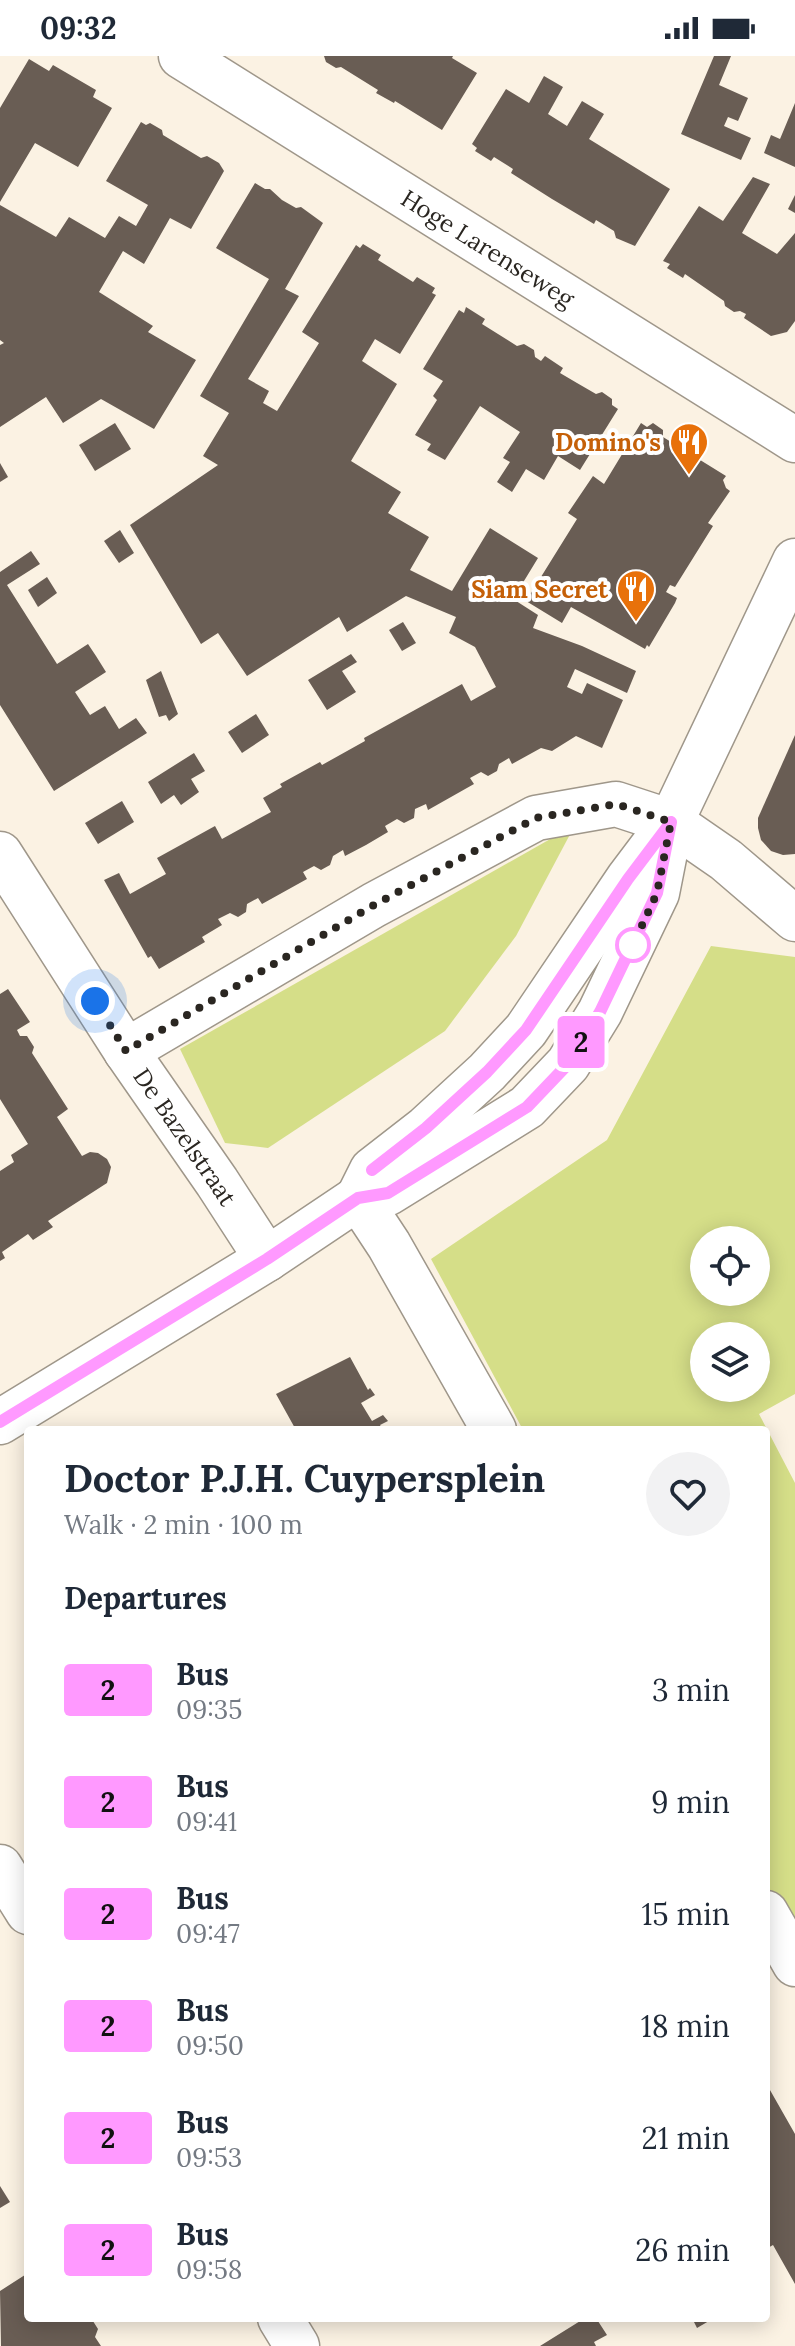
<!DOCTYPE html>
<html lang="en">
<head>
<meta charset="utf-8">
<style>
	body { margin:0; font-family:Lora,serif; background:#f2f2f3; color:#1f2937; height:100vh; display:flex; flex-direction:column; font-size:30px; white-space:nowrap }
	* { box-sizing:border-box; margin:0 }
	p { font-size:26px; color:#747a83 }
	.icon { flex:none; width:44px; height:44px; fill:none; stroke:currentColor; stroke-width:2; stroke-linecap:round; stroke-linejoin:round }
	.map { position:relative; flex:1; overflow:hidden }
	.panel { position:absolute; left:24px; top:1370px; width:746px; height:896px; display:flex; flex-direction:column; background:#fff; border-radius:8px; box-shadow:0 4px 20px #0003 }
	.panel>* { flex:none }
	.badge { padding:0 16px; border-radius:6px; font-size:28px; line-height:52px }
	.tools { position:absolute; left:690px; top:1170px; display:grid; gap:16px }
	.tools a { display:grid; place-items:center; width:80px; height:80px; border-radius:50%; background:#fff; box-shadow:0 4px 20px #0003; font-size:40px }
	.you { position:absolute; width:40px; height:40px; margin:-20px; border:6px solid #fff; border-radius:50%; background:#1a73e8; box-shadow:0 0 0 12px #1a73e833 }
	.map>.badge { position:absolute; translate:-50% -50%; box-shadow:0 0 0 4px #fff }
	h2 { padding:0 40px; font-size:30px; line-height:72px }
	.round { display:grid; place-items:center; flex:none; width:84px; height:84px; border-radius:42px; background:#f2f2f3 }
	.headline { display:flex; align-items:center; justify-content:space-between; height:136px; padding:0 40px }
	h1 { font-size:38px; font-weight:800; line-height:60px }
	ul { padding:0; list-style:none }
	li { display:flex; align-items:center; gap:24px; height:112px; padding:0 40px }
	li div { flex:1 }
	li b { display:block; font-size:30px }
	li em { font-style:normal }
	li .badge { min-width:88px; font-weight:700; text-align:center }
	.status { display:flex; justify-content:space-between; align-items:center; height:56px; padding:0 40px; background:#fff; direction:ltr }
	.status svg { height:22px; fill:currentColor }
	.map>svg:first-child { display:block }
	.green { fill:#d5de88; fill-rule:evenodd }
	.building { fill:#695d54 }
	.lines { fill:none; stroke-linecap:round; stroke-linejoin:round }
	.minor-casing { stroke:#9f978a; stroke-width:47 }
	.major-casing { stroke:#9f978a; stroke-width:47 }
	.minor { stroke:#fff; stroke-width:44 }
	.major { stroke:#fff; stroke-width:44 }
	.line-casing { stroke:#fff; stroke-width:18 }
	.line { stroke:#f9f; stroke-width:12 }
	.walk { stroke:#2a2621; stroke-width:8; stroke-dasharray:0 14.4 }
	.stop-dot { fill:#fff; stroke:#f9f; stroke-width:4 }
	.labels { text-anchor:middle; dominant-baseline:central; stroke-width:8; stroke-linejoin:round; paint-order:stroke }
	.street-label { font-size:24px; fill:#2a2621; stroke:#fff }
	.food-label { font-size:24px; font-weight:bold; fill:#c56008; stroke:#fff; text-anchor:end }
</style>
</head>
<body>
<div class="status"><b>09:32</b><svg viewBox="0 0 49 12"><path d="M0 12V9h3v3zM5 12V6h3v6zM10 12V3h3v9zM15 12V0h3v12zM26 1h20v11H26zM47 4h2v5h-2z"/></svg></div>
<div class="map">
<svg width="795" height="2290" viewBox="0 0 795 2290">
	<rect width="100%" height="100%" fill="#fbf2e3"/>
	<g class="green">
		<polygon points="575,769 516,880 445,975 268,1092 225,1087 180,993"/>
		<path d="M711,890L795,901V1338L759,1358L795,1427V1882L766,1828V1374H523L431,1203L607,1084ZM704,1184H756V1236H704ZM704,1280H756V1332H704Z"/>
	</g>
	<g class="building">
		<polygon points="324,0 453,0 452,2 477,17 442,74 400,48 395,45 394,47 376,37 378,34 341,11 336,12 326,6"/>
		<polygon points="714,0 731,0 719,29 748,42 738,65 728,61 724,70 751,82 741,104 681,78"/>
		<polygon points="29,3 49,15 53,9 96,34 93,41 112,52 78,111 35,87 0,146 0,52"/>
		<polygon points="544,20 563,31 548,58 567,70 582,45 604,58 589,83 670,133 635,190 616,182 614,175 596,164 594,168 552,143 511,117 513,113 494,101 491,105 475,95 477,92 472,88 506,33 529,47"/>
		<polygon points="795,47 795,111 764,97 771,79 780,83"/>
		<polygon points="141,66 146,69 150,67 162,74 163,79 201,102 207,100 219,107 224,115 191,173 170,162 144,208 123,195 99,236 153,270 148,276 196,304 154,373 101,343 63,367 46,341 0,371 0,289 4,287 0,284 0,149 56,181 69,161 105,182 119,160 136,170 148,149 106,125"/>
		<polygon points="753,121 770,128 742,177 777,198 795,177 795,265 787,276 771,280 744,262 746,258 740,255 734,256 725,250 724,245 685,218 683,222 667,212 670,208 663,205 699,150 723,165"/>
		<polygon points="255,127 265,133 270,133 282,144 296,152 301,151 323,167 285,233 299,240 248,323 269,335 263,347 277,355 319,287 302,276 356,189 360,192 363,188 381,199 378,204 413,226 417,221 435,232 432,237 436,239 400,298 375,283 362,305 397,328 351,405 401,436 388,457 429,481 410,514 452,535 490,472 538,502 513,543 538,559 533,572 582,590 636,615 627,637 575,613 567,631 582,638 587,627 623,644 602,692 576,680 552,695 541,692 512,708 509,702 499,708 497,715 488,720 481,716 470,722 474,728 428,754 426,748 415,753 414,762 404,767 397,763 385,770 388,776 366,789 345,800 343,794 333,800 330,809 321,814 314,810 303,816 307,823 262,848 258,842 247,848 246,856 238,861 230,857 218,863 222,869 202,881 205,886 159,913 151,900 148,902 104,824 119,817 130,838 166,818 157,802 215,770 222,783 271,756 263,742 282,731 280,728 320,706 322,709 365,685 364,682 462,628 471,645 496,631 475,591 449,577 456,561 406,540 347,576 339,561 247,620 218,577 201,588 130,469 218,409 203,400 229,357 200,340 269,223 216,192"/>
		<polygon points="795,139 795,157 788,153"/>
		<polygon points="466,251 485,263 482,268 517,290 524,288 534,294 535,301 541,305 545,300 563,312 560,317 577,327 596,338 602,336 612,343 612,349 618,353 580,414 558,400 544,424 526,413 512,436 497,426 510,406 503,402 520,376 480,350 445,404 427,394 431,388 415,379 437,344 433,340 443,325 423,313 459,254 464,257"/>
		<polygon points="115,367 131,393 95,415 79,389"/>
		<polygon points="641,367 647,371 653,367 663,374 663,381 726,420 723,424 726,432 730,435 708,467 713,470 675,531 670,529 666,536 677,542 675,547 649,591 647,589 645,593 571,551 562,567 526,545 577,463 568,457 593,420 604,428"/>
		<polygon points="0,407 8,421 0,426"/>
		<polygon points="120,474 134,497 119,507 104,485"/>
		<polygon points="31,495 40,508 7,529 57,608 88,588 96,600 106,616 75,636 90,659 105,650 119,673 136,662 147,677 54,735 0,649 0,516"/>
		<polygon points="47,521 57,537 38,551 28,534"/>
		<polygon points="403,566 416,587 402,595 389,574"/>
		<polygon points="351,598 357,606 342,615 356,636 327,654 308,624"/>
		<polygon points="161,615 178,658 169,665 166,659 159,661 146,624"/>
		<polygon points="256,658 269,679 242,697 228,676"/>
		<polygon points="795,679 795,798 783,799 771,795 761,784 758,772 758,762"/>
		<polygon points="194,697 205,715 191,723 199,736 181,749 174,739 161,748 148,726"/>
		<polygon points="122,745 134,766 98,788 85,767"/>
		<polygon points="8,933 30,966 17,974 20,980 27,980 34,991 32,997 68,1053 57,1061 82,1100 90,1096 98,1097 107,1103 111,1111 107,1127 48,1165 53,1171 33,1184 28,1178 2,1196 5,1202 0,1205 0,1115 14,1106 11,1099 28,1088 0,1043 0,938"/>
		<polygon points="350,1301 368,1334 370,1332 375,1339 361,1347 372,1365 383,1359 388,1365 380,1369 383,1374 296,1374 276,1338"/>
		<polygon points="766,2027 795,2078 795,2228 773,2189 766,2193"/>
		<polygon points="0,2130 10,2146 0,2152"/>
		<polygon points="28,2217 28,2262 91,2262 98,2273 95,2281 101,2290 1,2290 0,2235"/>
		<polygon points="585,2262 596,2262 607,2279 594,2286 596,2290 540,2290"/>
		<polygon points="692,2262 714,2262 697,2272"/>
	</g>
	<g class="lines">
		<defs>
			<g id="minor">
				<path id="s1" d="M181,0L795,384"/>
				<path id="s2" d="M0,798L126,995L217,1126L267,1203"/>
				<polyline points="126,995 374,849 536,762 616,748 671,766 726,804 795,863"/>
				<polyline points="358,1142 389,1189 494,1374"/>
				<polyline points="766,1857 795,1908"/>
			</g>
			<g id="major">
				<polyline points="358,1142 372,1114 426,1072 487,1016 526,974 628,823 671,766 795,505"/>
				<polyline points="0,1366 267,1203 358,1142 388,1137 527,1051 568,1008 600,956 657,837 671,766"/>
				<polyline points="0,1811 28,1856"/>
				<polyline points="280,2262 297,2290"/>
			</g>
		</defs>
		<use href="#minor" class="minor-casing"/>
		<use href="#major" class="major-casing"/>
		<use href="#minor" class="minor"/>
		<use href="#major" class="major"/>
	</g>
	<g class="lines">
		<defs>
			<polyline id="line" points="0,1366 267,1203 358,1142 388,1137 527,1051 568,1008 600,956 657,837 671,766 628,823 526,974 487,1016 426,1072 372,1114"/>
		</defs>
		<use href="#line" class="line-casing"/>
		<use href="#line" class="line"/>
		<polyline class="walk" points="95,945 126,995 374,849 536,762 616,748 671,766 657,837 633,889"/>
	</g>
	<defs>
		<symbol id="restaurant-pin" viewBox="-11 -11 22 30"><path d="M0 17L-7.5 6A9.5 9.5 0 1 1 7.5 6Z" fill="#e8710a" stroke="#fff"/><path d="M-5-6h1v4h1v-4h1v4h1v-4h1v5L-1.5 .5V6h-2V.5L-5-1ZM5-6V6H3V1.5H1.5Q1.5-4 5-6Z" fill="#fff"/></symbol>
	</defs>
	<g fill-rule="evenodd">
		<use href="#restaurant-pin" x="667" y="364" width="44" height="60"/>
		<use href="#restaurant-pin" x="614" y="511" width="44" height="60"/>
	</g>
	<circle class="stop-dot" cx="633" cy="889" r="16"/>
	<g class="labels">
		<g class="street-label">
			<text stroke="none"><textPath href="#s1" startOffset="362">Hoge Larenseweg</textPath></text>
			<text stroke="none"><textPath href="#s2" startOffset="338">De Bazelstraat</textPath></text>
		</g>
		<g class="food-label">
			<text x="661" y="386">Domino's</text>
			<text x="608" y="533">Siam Secret</text>
		</g>
	</g>
</svg>
<div class="tools">
<a><svg class="icon" aria-label="locate" viewBox="0 0 24 24"><circle cx="12" cy="12" r="6"/><path d="M12 2v4M12 18v4M2 12h4M18 12h4"/></svg></a>
<a><svg class="icon" aria-label="layers" viewBox="0 0 24 24"><path d="M12 4l9 5-9 5-9-5zM3 14l9 5 9-5"/></svg></a>
</div>
<div class="you" style="left:95px;top:945px"></div>
<b class="badge" style="left:581px;top:986px;background:#f9f;color:#111">2</b>
<section class="panel">
<div class="headline"><div><h1>Doctor P.J.H. Cuypersplein</h1><p>Walk · 2 min · 100 m</p></div><a class="round"><svg class="icon" aria-label="heart" viewBox="0 0 24 24"><path d="M12 20l-8-8c-3-5 5-10 8-4 3-6 11-1 8 4z"/></svg></a></div>
<h2>Departures</h2>
<ul>
<li><span class="badge" style="background:#f9f;color:#111">2</span><div><b>Bus</b><p>09:35</p></div><em>3 min</em></li>
<li><span class="badge" style="background:#f9f;color:#111">2</span><div><b>Bus</b><p>09:41</p></div><em>9 min</em></li>
<li><span class="badge" style="background:#f9f;color:#111">2</span><div><b>Bus</b><p>09:47</p></div><em>15 min</em></li>
<li><span class="badge" style="background:#f9f;color:#111">2</span><div><b>Bus</b><p>09:50</p></div><em>18 min</em></li>
<li><span class="badge" style="background:#f9f;color:#111">2</span><div><b>Bus</b><p>09:53</p></div><em>21 min</em></li>
<li><span class="badge" style="background:#f9f;color:#111">2</span><div><b>Bus</b><p>09:58</p></div><em>26 min</em></li>
</ul>
</section>
</div>
</body>
</html>
